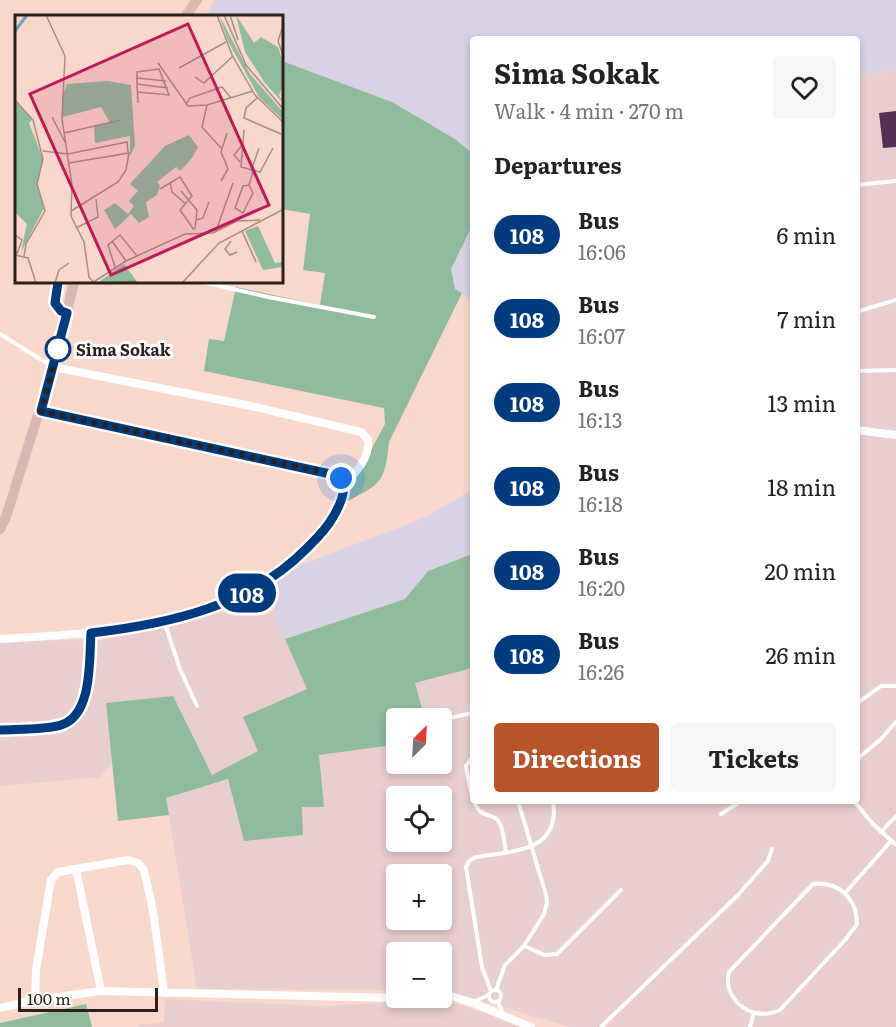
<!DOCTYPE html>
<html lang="en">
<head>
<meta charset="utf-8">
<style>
	body { margin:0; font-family:Literata,serif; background:#f6f6f6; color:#222; height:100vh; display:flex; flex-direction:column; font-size:22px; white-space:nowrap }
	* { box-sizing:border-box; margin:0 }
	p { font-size:20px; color:#767676 }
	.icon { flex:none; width:33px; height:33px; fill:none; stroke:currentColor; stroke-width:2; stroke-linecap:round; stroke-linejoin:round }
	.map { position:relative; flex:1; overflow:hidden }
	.side { position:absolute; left:470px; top:36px; width:390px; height:768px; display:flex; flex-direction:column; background:#fff; border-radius:6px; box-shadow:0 3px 9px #0003 }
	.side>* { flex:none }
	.badge { padding:0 12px; border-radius:20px; font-size:21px; line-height:39px }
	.needle { width:39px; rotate:24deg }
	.buttons { position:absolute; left:386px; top:708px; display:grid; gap:12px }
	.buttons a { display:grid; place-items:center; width:66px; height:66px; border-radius:6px; background:#fff; box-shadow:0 3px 9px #0003; font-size:30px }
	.scale { position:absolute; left:18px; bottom:15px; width:140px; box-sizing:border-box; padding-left:6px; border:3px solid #2c201c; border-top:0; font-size:16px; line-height:21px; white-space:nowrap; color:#2c201c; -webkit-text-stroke:4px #fff; paint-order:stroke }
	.you { position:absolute; width:30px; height:30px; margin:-15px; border:4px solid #fff; border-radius:50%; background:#1a73e8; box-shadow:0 0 0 9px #1a73e833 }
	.map>.badge { position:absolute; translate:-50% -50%; box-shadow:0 0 0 3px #fff }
	h2 { padding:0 24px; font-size:22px; line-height:54px }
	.round { display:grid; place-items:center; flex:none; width:63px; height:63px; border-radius:6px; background:#f6f6f6 }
	.overview { display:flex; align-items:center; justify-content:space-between; height:102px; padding:0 24px }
	h1 { font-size:28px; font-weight:700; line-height:45px }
	.cta { display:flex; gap:12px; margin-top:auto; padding:12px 24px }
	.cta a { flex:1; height:69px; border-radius:6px; background:#b95328; color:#fff; font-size:24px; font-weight:700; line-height:69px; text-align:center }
	.cta a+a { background:#f6f6f6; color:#222 }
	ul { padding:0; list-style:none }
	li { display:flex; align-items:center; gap:18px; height:84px; padding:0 24px }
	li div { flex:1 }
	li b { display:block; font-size:22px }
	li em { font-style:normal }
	li .badge { min-width:66px; font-weight:700; text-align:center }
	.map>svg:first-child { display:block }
	.commercial { fill:#d9d1e6 }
	.industrial { fill:#e9cecf; fill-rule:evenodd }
	.green { fill:#8ebc9d }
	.building { fill:#572f54 }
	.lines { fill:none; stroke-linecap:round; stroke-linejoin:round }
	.lane { stroke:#fff; stroke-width:4 }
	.street { stroke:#fff; stroke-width:8 }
	.secondary { stroke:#dab7b1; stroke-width:10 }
	.line-casing { stroke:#fff; stroke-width:14 }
	.line { stroke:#003b80; stroke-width:9 }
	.walk { stroke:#2c201c; stroke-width:6; stroke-dasharray:0 10.8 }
	.stop-dot { fill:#fff; stroke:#003b80; stroke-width:3 }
	.labels { text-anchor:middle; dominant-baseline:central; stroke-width:6; stroke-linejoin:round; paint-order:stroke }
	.stop-label { font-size:16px; font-weight:bold; fill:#2c201c; stroke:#fff; text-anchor:start }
	.inset-river { fill:none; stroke:#6ba4c7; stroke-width:3 }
	.inset-road { fill:none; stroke:#a78e85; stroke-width:1.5 }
	.view { fill:#c2185b; fill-opacity:0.15; stroke:#c2185b; stroke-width:3 }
	.inset-edge { fill:none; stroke:#2c201c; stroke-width:3 }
</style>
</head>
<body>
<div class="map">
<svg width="896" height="1027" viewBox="0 0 896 1027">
	<rect width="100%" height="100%" fill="#f9d7cb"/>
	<g class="commercial">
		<polygon points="215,0 896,0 896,70 857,76 856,39 472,39 472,153 455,139 392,102 282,61 282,16 206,16"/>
		<polygon points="472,226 472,300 455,289 451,269"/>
		<polygon points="472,490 472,554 428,571 405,599 285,639 265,590 274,575 424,518"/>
	</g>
	<g class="industrial">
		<path d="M896,70V1027H570L441,989V952H396V990L197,989L166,798L229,779L302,807H323L319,755L386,746L396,731V764H441V718H405L415,683L472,668V801H856L857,76ZM396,796H441V842H396ZM396,874H441V920H396Z"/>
		<polygon points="265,590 307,689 244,717 258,751 212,775 173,696 106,703 112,763 100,777 0,786 0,641 101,640 240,609"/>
		<polygon points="165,999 325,1006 444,1000 506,1020 520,1027 139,1027 139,1025 164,1022"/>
	</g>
	<g class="green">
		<path d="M282,61L392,102L455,139L472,153V226L451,269L455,289L462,293L389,442C385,484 380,485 343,503L385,424L384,408L204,371L209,339L224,341L236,287L320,305L325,273L303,270L310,214L282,209Z"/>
		<polygon points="472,554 472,668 415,683 423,712 407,715 405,718 396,718 396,731 386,746 319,755 324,807 302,807 303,835 244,841 228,779 166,798 169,815 118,821 106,703 173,696 212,775 258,751 243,717 307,689 285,639 405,599 428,571"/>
		<polygon points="86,1004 92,1027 0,1027 0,1023"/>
	</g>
	<polygon class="building" points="896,111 896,147 883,148 879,113"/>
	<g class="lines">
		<g class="lane">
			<polyline points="856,185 896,181"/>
			<path d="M58,282C56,295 51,308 66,313"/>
			<polyline points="202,282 268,297 374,317"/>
			<polyline points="856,312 896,300"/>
			<polyline points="0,334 53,367"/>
			<polyline points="856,371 896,370"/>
			<polyline points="164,621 180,669 197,706"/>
			<polyline points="856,704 881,686 896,686"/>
			<polyline points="441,720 472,713"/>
			<path d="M0,730C16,729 47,729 61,725C93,716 89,659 91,633"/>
			<polyline points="472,758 466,766 472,796"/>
			<polyline points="856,760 880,740 896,722"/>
			<path d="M474,801C480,820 494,812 499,822C504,830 504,843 506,852"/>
			<polyline points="854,801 873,824 896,845"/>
			<polyline points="721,814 741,801"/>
			<polyline points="881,832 896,816"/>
			<path d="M813,884C838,881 857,898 857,924L845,940L780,1010C773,1013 764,1015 756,1013C737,1009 724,990 729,972Z"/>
			<polyline points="845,893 891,841"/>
			<polyline points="524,946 545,955 557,954 621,890"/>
			<circle cx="495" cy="996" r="6"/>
			<polyline points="496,990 505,965 524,946 544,914 547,903 546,895 518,801"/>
			<path d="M491,991L482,967L466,867L469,861L476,857C513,851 561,852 553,801"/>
			<polyline points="498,1001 503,1015"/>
			<polyline points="474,1002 488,995"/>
			<polyline points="601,1027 737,896 768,861 772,849"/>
			<polyline points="750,1027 754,1013"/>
		</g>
		<g class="street">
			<path d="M53,367L251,406L361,432L368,440C370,455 357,475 343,482"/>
			<polyline points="856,430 896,435"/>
			<path d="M0,639C103,633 226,629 304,552C313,543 322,535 328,525C336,513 348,491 341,479L335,475L41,411"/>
			<polyline points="76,869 101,991"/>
			<polyline points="441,993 473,1003 531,1027"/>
			<polyline points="35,1000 36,970 51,880 58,872 128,860 138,863 144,870 153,911 164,992"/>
			<polyline points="0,1008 35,1000 101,991 396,998"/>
		</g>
		<g class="secondary">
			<polyline points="186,16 197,0"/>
			<polyline points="0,529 6,517 53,367 74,282"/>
		</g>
	</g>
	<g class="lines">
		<defs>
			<path id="line" d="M0,730C17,729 46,730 61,725C93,715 89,659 91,633C169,624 250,606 306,549C316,539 326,530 333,517C339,507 348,490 341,478L335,475L41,411L67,313L61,311L55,303L58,282"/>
		</defs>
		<use href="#line" class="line-casing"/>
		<use href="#line" class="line"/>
		<polyline class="walk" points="58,349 41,411 335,475 341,478"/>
	</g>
	<circle class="stop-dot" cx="58" cy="349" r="12"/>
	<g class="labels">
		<g class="stop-label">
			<text x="76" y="349">Sima Sokak</text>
		</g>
	</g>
	<g transform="translate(15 15)">
		<rect width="268" height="268" fill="#f9d7cb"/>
		<path d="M204,0L235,59L268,97V105L244,82L213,26ZM221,0L239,28L246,22L263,32L268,47V71L264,80L268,88L250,68L230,37ZM92,66L116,70L120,131L115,141V121L80,128L79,111L95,108L86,92L48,102L47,82L52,69ZM0,85L17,105L14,108L28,144L22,170L29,193L6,237L12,209L0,197ZM174,120L183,132L177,143L165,156L161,152L142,167L145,171L142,180L131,187L134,202L124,208L116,199L100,214L89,195L100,188L113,199L119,191L114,186L123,176L115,169L150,131ZM243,211L260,248L268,247V252L248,255L230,216ZM109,249L123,268H82L91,262Z" fill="#8ebc9d"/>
		<path class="inset-river" d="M0,16L12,0"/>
		<path class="inset-road" d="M31,0L50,41L47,104L57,170L56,201L69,227L74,262L79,268M202,0L217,40L240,80L269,108M209,0L231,50L269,95M215,0L223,25M269,8L263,26L269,43M143,48L173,91L192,90L238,76M164,53L211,27M180,62L189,68L218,41M122,63L151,66M122,69L153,73M123,77L154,80L144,54L122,57V69L123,88M242,83L231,93L229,103L266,119M0,85L18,105L28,144L22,169L30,196L11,229L9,241M171,90L175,83L207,72L216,83M192,90L187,112L206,133M37,102L51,129M229,115L226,152L245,157L258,133M49,118L106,105M28,136L53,139L112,127L113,137M225,147L219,140L228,129M54,148L114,138L111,155L103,167L56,196M236,156L244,133M206,166L213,154L206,137L212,118M155,167L157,177L171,189M145,174L165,162L177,181L165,195L179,215M166,176L182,195L180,214M228,198L220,193L228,171L234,170L238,157M228,198L238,178L234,170M182,205L188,203L194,187M61,213L83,202L81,184M201,216L218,168M227,216L241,247M0,220L7,225L2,239M97,226L111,246M216,226L210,234L215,240L222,237M0,240L13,243L21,268M100,252L93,230L105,220L122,241M40,268L44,255L54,248M77,268L111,246L170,219L198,218L222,206L245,205M93,268L120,266M167,268L204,228L269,194"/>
		<path class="view" d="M173,9L254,190L96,260L15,79Z"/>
		<rect width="268" height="268" class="inset-edge"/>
	</g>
</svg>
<div class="buttons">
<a><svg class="needle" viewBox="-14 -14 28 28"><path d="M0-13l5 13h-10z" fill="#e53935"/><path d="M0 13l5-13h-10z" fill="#767676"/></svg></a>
<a><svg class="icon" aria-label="locate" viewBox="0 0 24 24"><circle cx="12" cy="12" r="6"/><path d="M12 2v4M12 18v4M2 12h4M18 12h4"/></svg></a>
<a>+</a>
<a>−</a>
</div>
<div class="scale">100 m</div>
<div class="you" style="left:341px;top:478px"></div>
<b class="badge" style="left:247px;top:593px;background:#003b80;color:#fff">108</b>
<section class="side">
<div class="overview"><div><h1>Sima Sokak</h1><p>Walk · 4 min · 270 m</p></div><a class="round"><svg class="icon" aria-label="heart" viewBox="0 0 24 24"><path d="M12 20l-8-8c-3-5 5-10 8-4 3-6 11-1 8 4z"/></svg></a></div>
<h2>Departures</h2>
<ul>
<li><span class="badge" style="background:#003b80;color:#fff">108</span><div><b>Bus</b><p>16:06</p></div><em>6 min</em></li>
<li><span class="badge" style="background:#003b80;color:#fff">108</span><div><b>Bus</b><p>16:07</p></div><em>7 min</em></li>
<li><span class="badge" style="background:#003b80;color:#fff">108</span><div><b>Bus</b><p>16:13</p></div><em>13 min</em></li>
<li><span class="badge" style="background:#003b80;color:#fff">108</span><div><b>Bus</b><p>16:18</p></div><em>18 min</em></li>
<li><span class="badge" style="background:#003b80;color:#fff">108</span><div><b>Bus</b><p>16:20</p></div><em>20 min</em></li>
<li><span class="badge" style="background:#003b80;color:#fff">108</span><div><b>Bus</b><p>16:26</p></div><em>26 min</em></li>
</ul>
<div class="cta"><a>Directions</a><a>Tickets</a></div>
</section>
</div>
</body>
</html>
